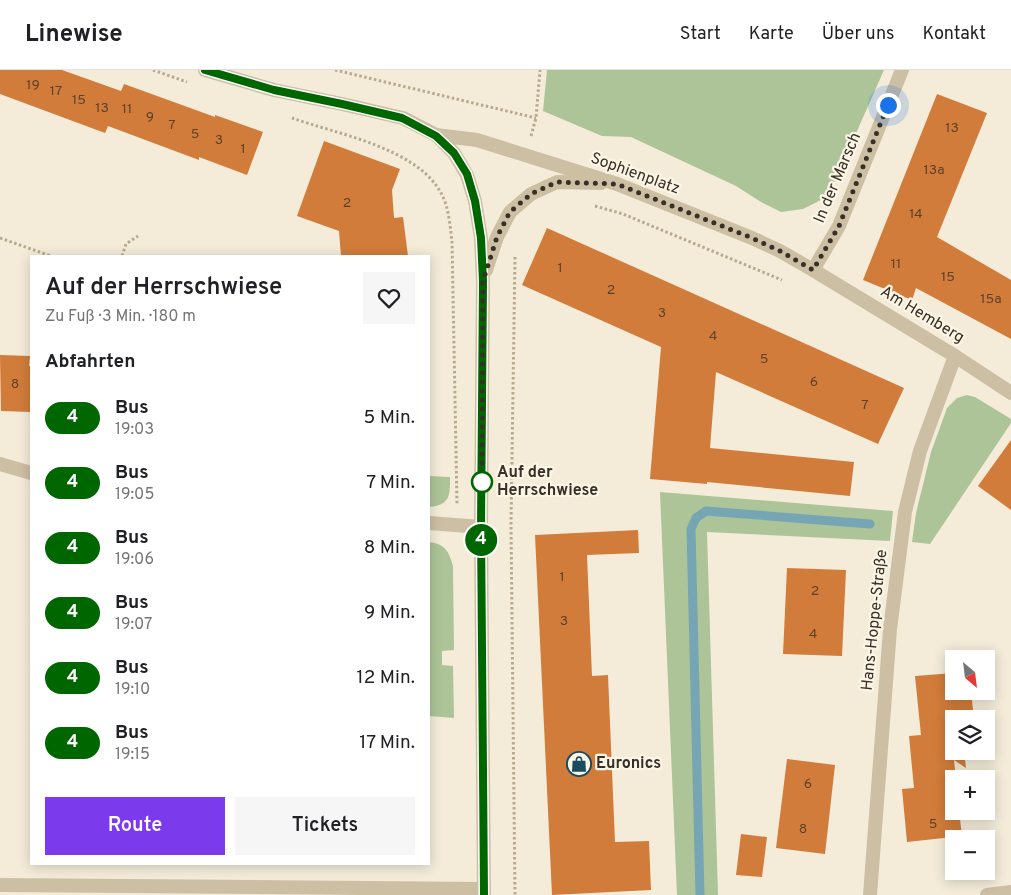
<!DOCTYPE html>
<html lang="de">
<head>
<meta charset="utf-8">
<style>
	body { margin:0; font-family:Overpass,sans-serif; background:#f6f6f6; color:#202124; height:100vh; display:flex; flex-direction:column; font-size:19px; white-space:nowrap }
	* { box-sizing:border-box; margin:0 }
	p { font-size:16px; color:#757577 }
	.icon { flex:none; width:28px; height:28px; fill:none; stroke:currentColor; stroke-width:2; stroke-linecap:round; stroke-linejoin:round }
	.map { position:relative; flex:1; overflow:hidden }
	.details { position:absolute; left:30px; top:185px; width:400px; height:610px; display:flex; flex-direction:column; background:#fff; border-radius:0px; box-shadow:0 2px 12px #0003 }
	.details>* { flex:none }
	.badge { padding:0 10px; border-radius:16px; font-size:18px; line-height:32px }
	.needle { width:32px; rotate:152deg }
	.fabs { position:absolute; left:945px; top:580px; display:grid; gap:10px }
	.fabs a { display:grid; place-items:center; width:50px; height:50px; border-radius:0px; background:#fff; box-shadow:0 2px 12px #0003; font-size:25px }
	.you { position:absolute; width:25px; height:25px; margin:-12px; border:4px solid #fff; border-radius:50%; background:#1a73e8; box-shadow:0 0 0 8px #1a73e833 }
	.map>.badge { position:absolute; translate:-50% -50%; box-shadow:0 0 0 2px #fff }
	h2 { padding:0 15px; font-size:19px; line-height:45px }
	.round { display:grid; place-items:center; flex:none; width:52px; height:52px; border-radius:0px; background:#f6f6f6 }
	.headline { display:flex; align-items:center; justify-content:space-between; height:85px; padding:0 15px }
	h1 { font-size:24px; font-weight:600; line-height:38px }
	.action { display:flex; gap:10px; margin-top:auto; padding:10px 15px }
	.action a { flex:1; height:58px; border-radius:0px; background:#7c3aed; color:#fff; font-size:20px; font-weight:600; line-height:58px; text-align:center }
	.action a+a { background:#f6f6f6; color:#202124 }
	ul { padding:0; list-style:none }
	li { display:flex; align-items:center; gap:15px; height:65px; padding:0 15px }
	li div { flex:1 }
	li b { display:block; font-size:19px }
	li em { font-style:normal }
	li .badge { min-width:55px; font-weight:700; text-align:center }
	header { display:flex; align-items:center; gap:30px; box-sizing:border-box; height:70px; padding:0 25px; background:#fff; border-bottom:1px solid #e0e0e0 }
	header strong { font-size:24px }
	nav { display:flex; gap:28px; margin-inline-start:auto; font-size:18px }
	.map>svg:first-child { display:block }
	.green { fill:#adc498 }
	.lines { fill:none; stroke-linecap:round; stroke-linejoin:round }
	.stream { stroke:#76a5b4; stroke-width:9 }
	.building { fill:#d17c3a }
	.path { stroke:#b9a98e; stroke-width:3; stroke-dasharray:2.5 2.5; stroke-linecap:butt }
	.minor { stroke:#cdbfa4; stroke-width:14 }
	.line-casing { stroke:#fff; stroke-width:11 }
	.line { stroke:#060; stroke-width:8 }
	.walk { stroke:#382f26; stroke-width:5; stroke-dasharray:0 9 }
	.stop-dot { fill:#fff; stroke:#060; stroke-width:2.5 }
	.labels { text-anchor:middle; dominant-baseline:central; stroke-width:4.5; stroke-linejoin:round; paint-order:stroke }
	.number-label { font-size:14px; fill:#5e422b }
	.street-label { font-size:16px; fill:#382f26; stroke:#fbf5e6 }
	.stop-label { font-size:16px; font-weight:bold; fill:#382f26; stroke:#fbf5e6; text-anchor:start }
	.poi-label { font-size:16px; font-weight:bold; fill:#382f26; stroke:#fbf5e6; text-anchor:start }
</style>
</head>
<body>
<header>
<strong>Linewise</strong>
<nav><a>Start</a><a>Karte</a><a>Über uns</a><a>Kontakt</a></nav>
</header>
<div class="map">
<svg width="1011" height="825" viewBox="0 0 1011 825">
	<rect width="100%" height="100%" fill="#f4ecd9"/>
	<g class="green">
		<polygon points="547,0 884,0 830,122 819,131 803,139 781,142 761,132 736,116 631,67 602,66 543,41"/>
		<polygon points="967,325 975,327 1011,349 1011,353 930,474 912,472 916,443 931,382 947,338 957,328"/>
		<path d="M429,406L450,407C450,426 450,435 429,437Z"/>
		<polygon points="660,422 893,441 890,471 707,462 718,825 677,825"/>
		<path d="M429,472C445,474 449,481 453,496L454,580L442,581V595L453,596L454,648L429,646Z"/>
	</g>
	<g class="lines">
		<polyline class="stream" points="700,825 691,459 696,448 706,441 870,454"/>
	</g>
	<g class="building">
		<polygon points="0,0 62,0 121,21 124,14 215,47 215,45 263,62 247,105 199,87 199,90 108,56 105,63 0,24"/>
		<polygon points="937,24 987,43 937,167 1011,210 1011,269 916,218 912,230 863,210"/>
		<polygon points="324,71 400,99 392,120 394,148 403,147 408,186 341,186 339,161 297,146"/>
		<polygon points="547,158 904,318 878,374 716,302 710,378 854,392 850,426 707,412 707,414 650,409 661,277 522,215"/>
		<polygon points="0,285 30,286 29,296 31,296 31,342 1,341"/>
		<polygon points="1011,370 1011,440 978,416"/>
		<polygon points="638,460 639,483 587,485 592,606 608,605 615,772 649,771 651,820 552,825 535,465"/>
		<polygon points="787,498 846,500 842,586 783,584"/>
		<polygon points="954,603 954,621 971,621 974,649 954,649 954,681 964,681 966,698 954,690 956,709 954,709 954,741 959,741 962,766 907,772 902,719 914,718 909,666 921,665 915,606"/>
		<polygon points="787,689 835,695 825,784 776,778"/>
		<polygon points="741,764 767,767 762,807 736,805"/>
	</g>
	<g class="lines">
		<g class="path">
			<polyline points="153,0 187,12"/>
			<polyline points="335,0 536,48"/>
			<path d="M292,48C337,64 417,78 441,123C449,137 450,156 452,172L457,434"/>
			<polyline points="531,66 536,48 540,0"/>
			<polyline points="595,136 623,144 782,210"/>
			<polyline points="0,168 51,186"/>
			<polyline points="122,186 126,174 138,166"/>
			<polyline points="515,187 511,455 515,825"/>
		</g>
		<g class="minor">
			<polyline points="205,0 274,20 342,34 403,48 436,65 454,83 467,105 475,131 481,168 483,211 481,457 484,825"/>
			<polyline points="436,65 477,70 617,114 752,168 780,181 813,200 955,286 1011,323"/>
			<polyline points="486,200 497,167 510,142 531,124 557,112 601,113"/>
			<polyline points="813,200 839,156 902,0"/>
			<polyline points="0,394 31,403"/>
			<polyline points="429,453 481,457"/>
			<polyline points="0,815 484,819"/>
			<polyline points="870,825 890,559 905,442 920,381 955,286"/>
			<polyline points="987,825 1011,822"/>
		</g>
	</g>
	<g class="lines">
		<defs>
			<polyline id="line" points="205,0 274,20 342,34 402,48 436,66 454,83 467,104 475,131 481,168 483,211 481,457 484,825"/>
		</defs>
		<use href="#line" class="line-casing"/>
		<use href="#line" class="line"/>
		<polyline class="walk" points="482,412 482,416 483,211 497,167 510,142 531,124 557,112 617,114 752,168 780,181 813,200 839,156 888,35"/>
	</g>
	<defs>
		<symbol id="shop-ring" viewBox="-11 -11 22 22"><circle r="9.5" fill="#fbf5e6" stroke="#184b5d" stroke-width="1.5"/><path d="M-5-2.5h2.3a2.7 3.5 0 0 1 5.4 0H5L5.5 6h-11ZM-1.5-2.5h3a1.5 2.3 0 0 0-3 0Z" fill="#184b5d"/></symbol>
	</defs>
	<g fill-rule="evenodd">
		<use href="#shop-ring" x="565" y="680" width="28" height="28"/>
	</g>
	<circle class="stop-dot" cx="482" cy="412" r="10"/>
	<g class="labels">
		<g class="number-label">
			<text x="33" y="15">19</text>
			<text x="56" y="21">17</text>
			<text x="79" y="30">15</text>
			<text x="102" y="38">13</text>
			<text x="127" y="39">11</text>
			<text x="150" y="47">9</text>
			<text x="172" y="55">7</text>
			<text x="952" y="58">13</text>
			<text x="195" y="64">5</text>
			<text x="219" y="70">3</text>
			<text x="243" y="79">1</text>
			<text x="934" y="100">13a</text>
			<text x="347" y="133">2</text>
			<text x="916" y="144">14</text>
			<text x="896" y="194">11</text>
			<text x="560" y="198">1</text>
			<text x="948" y="207">15</text>
			<text x="611" y="220">2</text>
			<text x="991" y="229">15a</text>
			<text x="662" y="243">3</text>
			<text x="713" y="266">4</text>
			<text x="764" y="289">5</text>
			<text x="814" y="312">6</text>
			<text x="15" y="314">8</text>
			<text x="865" y="335">7</text>
			<text x="562" y="507">1</text>
			<text x="815" y="521">2</text>
			<text x="564" y="551">3</text>
			<text x="813" y="564">4</text>
			<text x="808" y="714">6</text>
			<text x="933" y="754">5</text>
			<text x="803" y="759">8</text>
		</g>
		<g class="street-label">
			<text transform="translate(635 104) rotate(20)">Sophienplatz</text>
			<text transform="translate(838 108) rotate(-67)">In der Marsch</text>
			<text transform="translate(922 245) rotate(31)">Am Hemberg</text>
			<text transform="translate(875 550) rotate(-84)">Hans-Hoppe-Straße</text>
		</g>
		<g class="stop-label">
			<text x="497" y="403">Auf der<tspan x="497" dy="18">Herrschwiese</tspan></text>
		</g>
		<g class="poi-label">
			<text x="596" y="694">Euronics</text>
		</g>
	</g>
</svg>
<div class="fabs">
<a><svg class="needle" viewBox="-14 -14 28 28"><path d="M0-13l5 13h-10z" fill="#e53935"/><path d="M0 13l5-13h-10z" fill="#757577"/></svg></a>
<a><svg class="icon" aria-label="layers" viewBox="0 0 24 24"><path d="M12 4l9 5-9 5-9-5zM3 14l9 5 9-5"/></svg></a>
<a>+</a>
<a>−</a>
</div>
<div class="you" style="left:888px;top:35px"></div>
<b class="badge" style="left:481px;top:470px;background:#060;color:#fff">4</b>
<section class="details">
<div class="headline"><div><h1>Auf der Herrschwiese</h1><p>Zu Fuß · 3 Min. · 180 m</p></div><a class="round"><svg class="icon" aria-label="heart" viewBox="0 0 24 24"><path d="M12 20l-8-8c-3-5 5-10 8-4 3-6 11-1 8 4z"/></svg></a></div>
<h2>Abfahrten</h2>
<ul>
<li><span class="badge" style="background:#060;color:#fff">4</span><div><b>Bus</b><p>19:03</p></div><em>5 Min.</em></li>
<li><span class="badge" style="background:#060;color:#fff">4</span><div><b>Bus</b><p>19:05</p></div><em>7 Min.</em></li>
<li><span class="badge" style="background:#060;color:#fff">4</span><div><b>Bus</b><p>19:06</p></div><em>8 Min.</em></li>
<li><span class="badge" style="background:#060;color:#fff">4</span><div><b>Bus</b><p>19:07</p></div><em>9 Min.</em></li>
<li><span class="badge" style="background:#060;color:#fff">4</span><div><b>Bus</b><p>19:10</p></div><em>12 Min.</em></li>
<li><span class="badge" style="background:#060;color:#fff">4</span><div><b>Bus</b><p>19:15</p></div><em>17 Min.</em></li>
</ul>
<div class="action"><a>Route</a><a>Tickets</a></div>
</section>
</div>
</body>
</html>
